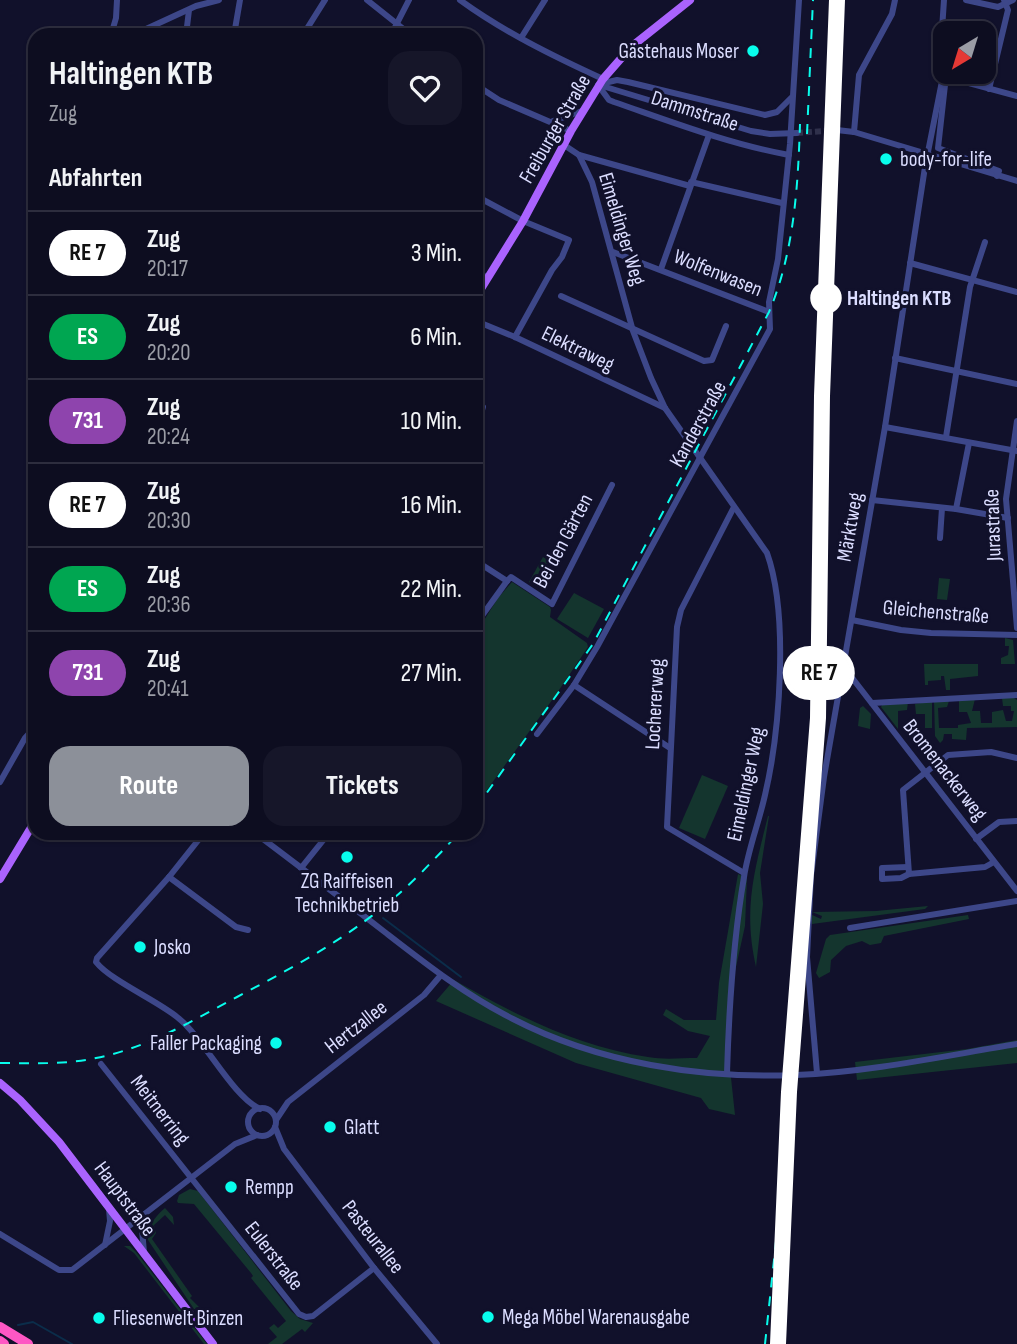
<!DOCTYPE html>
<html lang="de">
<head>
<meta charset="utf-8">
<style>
	body { margin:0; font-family:"Sofia Sans Condensed",sans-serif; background:#161629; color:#f1f3f6; height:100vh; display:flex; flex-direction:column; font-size:26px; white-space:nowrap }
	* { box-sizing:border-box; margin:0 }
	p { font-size:23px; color:#9a9ca5 }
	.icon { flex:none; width:38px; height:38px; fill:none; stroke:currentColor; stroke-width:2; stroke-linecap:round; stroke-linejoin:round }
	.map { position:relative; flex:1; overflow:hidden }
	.side { position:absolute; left:28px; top:28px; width:455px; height:812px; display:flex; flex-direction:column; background:#0d0d20; border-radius:21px; box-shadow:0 2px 5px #0004,0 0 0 2px #2d2d3e }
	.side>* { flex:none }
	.badge { padding:0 14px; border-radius:23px; font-size:24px; line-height:46px }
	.needle { width:46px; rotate:218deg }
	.controls { position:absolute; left:933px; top:21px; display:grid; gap:14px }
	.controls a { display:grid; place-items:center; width:63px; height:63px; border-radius:14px; background:#0d0d20; box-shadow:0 2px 5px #0004,0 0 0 2px #2d2d3e; font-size:35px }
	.map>.badge { position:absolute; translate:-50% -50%; box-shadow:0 0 0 4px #fff }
	h2 { padding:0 21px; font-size:26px; line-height:63px }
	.round { display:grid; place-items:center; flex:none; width:74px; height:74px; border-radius:21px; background:#161629 }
	.overview { display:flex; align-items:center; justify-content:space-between; height:119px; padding:0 21px }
	h1 { font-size:33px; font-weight:700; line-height:52px }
	.action { display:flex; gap:14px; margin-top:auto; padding:14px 21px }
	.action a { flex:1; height:80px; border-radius:21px; background:#8c9099; color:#fff; font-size:28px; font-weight:700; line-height:80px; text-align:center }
	.action a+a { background:#161629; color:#f1f3f6 }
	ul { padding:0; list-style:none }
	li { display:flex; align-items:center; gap:21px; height:84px; padding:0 21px; border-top:2px solid #2d2d3e }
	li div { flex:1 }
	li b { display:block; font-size:26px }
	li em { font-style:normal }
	li .badge { min-width:77px; font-weight:700; text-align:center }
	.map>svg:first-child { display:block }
	.green { fill:#14352e }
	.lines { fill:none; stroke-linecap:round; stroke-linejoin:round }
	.stream { stroke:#0b2d4a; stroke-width:2 }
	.minor-tunnel { stroke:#2f304b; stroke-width:6; stroke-dasharray:6 3; stroke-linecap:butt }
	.minor { stroke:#3d4789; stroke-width:6 }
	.major { stroke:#aa63fe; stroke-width:8 }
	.highway { stroke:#fe57c4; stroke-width:10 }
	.rail { stroke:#08fdec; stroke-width:2; stroke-dasharray:10 9; stroke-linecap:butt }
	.line-casing { stroke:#fff; stroke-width:16 }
	.line { stroke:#fff; stroke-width:10 }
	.poi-dot { fill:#08fdec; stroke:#11112b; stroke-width:2.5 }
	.stop-dot { fill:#fff; stroke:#fff; stroke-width:3.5 }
	.labels { text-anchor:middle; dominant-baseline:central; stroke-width:6; stroke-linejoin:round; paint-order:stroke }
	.poi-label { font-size:21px; fill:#dbddff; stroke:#11112b; text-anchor:start }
	.street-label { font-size:21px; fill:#dbddff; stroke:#11112b }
	.stop-label { font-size:21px; font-weight:bold; fill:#dbddff; stroke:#11112b; text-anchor:start }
</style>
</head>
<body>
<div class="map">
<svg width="1017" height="1344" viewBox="0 0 1017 1344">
	<rect width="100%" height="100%" fill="#11112b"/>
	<g class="green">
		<polygon points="543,557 556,565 543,589 529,582"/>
		<polygon points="939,578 950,579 947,600 937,599"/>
		<polygon points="512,582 550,607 551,610 550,617 587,643 588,647 555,696 476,805 476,633 498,598"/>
		<polygon points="574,593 604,609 588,638 557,619"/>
		<polygon points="1005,638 1013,640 1015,664 1001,664 1001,658 1008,655 1009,646 1005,646"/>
		<polygon points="924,664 978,664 978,676 950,679 950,690 946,690 944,676 941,676 941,680 928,681 928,685 925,685"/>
		<polygon points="1002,698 1014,698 1017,700 1017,727 967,728 966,740 952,739 952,734 944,734 943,740 940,743 935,736 934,700 949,701 947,707 938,708 939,728 958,728 958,725 971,723 967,712 959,712 959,700 975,699 972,711 980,711 981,723 992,723 992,712 1003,710 1006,721 1012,721 1014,711 1011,711 1011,706 1003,706"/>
		<polygon points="932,701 932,728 925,728 925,714 916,714 915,704"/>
		<polygon points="908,702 907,710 898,711 898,729 881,707 883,703"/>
		<polygon points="863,706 871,714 870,729 858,726 860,708"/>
		<polygon points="702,775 728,786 705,839 679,828"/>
		<path d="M768,816H769L760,873L763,904L756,967C743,910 754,872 768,816Z"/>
		<path d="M738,874L747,878L745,926L732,985L726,1031L735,1115L709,1109L701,1098L576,1063L436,1001L454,980C516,1015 578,1047 648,1057C664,1060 681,1058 697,1058L710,1036L688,1031L663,1015L666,1009L684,1020H716L719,983Z"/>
		<polygon points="928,906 925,909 812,924 810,914 821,919 822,916 812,912 876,911"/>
		<polygon points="968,915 969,919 884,936 881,943 870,945 862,941 846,946 831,960 830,972 819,978 816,973 826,939 830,935"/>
		<polygon points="1017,1040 1017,1063 857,1080 855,1062 967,1049"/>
		<polygon points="190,1189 198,1191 291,1311 300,1319 313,1323 305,1332 302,1329 282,1344 268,1344 277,1337 269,1328 274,1324 278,1328 286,1321 251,1278 253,1276 251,1273 194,1204 178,1203 177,1201 179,1195"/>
		<path d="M165,1208L173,1217L174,1225L165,1215L154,1225L156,1233L152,1239L192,1296L190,1298L202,1310L194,1309L148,1240C147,1228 154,1217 165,1208Z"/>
		<polygon points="124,1246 130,1246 136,1252 207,1344 204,1344 134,1253"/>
	</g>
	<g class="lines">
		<g class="stream">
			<polyline points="383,918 461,977"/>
			<polyline points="18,1325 33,1322 72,1344"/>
		</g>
		<polyline class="minor-tunnel" points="797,133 837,130"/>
		<g class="minor">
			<polyline points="367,0 411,35"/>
			<path d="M460,0C504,32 553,56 603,79"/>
			<polyline points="966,0 998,7 1013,0"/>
			<polyline points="111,35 116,18 117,0"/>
			<polyline points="133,35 196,6 219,0"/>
			<polyline points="186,35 189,10"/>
			<polyline points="234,35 240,0"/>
			<polyline points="303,35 325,0"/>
			<polyline points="391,35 409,0"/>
			<polyline points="521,38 545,0"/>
			<polyline points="600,84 617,80 628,82 765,115 777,112 791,98"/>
			<polyline points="476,85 499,100 571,131"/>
			<path d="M598,85L609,100L614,102C672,122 729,144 789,155"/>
			<polyline points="599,85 751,131 770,134 797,133"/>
			<polyline points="989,89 1008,10 1004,0"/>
			<polyline points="553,121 582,111"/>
			<polyline points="837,130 854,132 1017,181"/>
			<polyline points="854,132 859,75 892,14 895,0"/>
			<path d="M564,145L579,155L592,182L633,331L651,378L665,408L767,553C789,615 780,731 765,795C759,822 748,850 744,877C733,942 729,1007 727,1073"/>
			<polyline points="579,155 690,186"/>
			<polyline points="997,176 999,171 938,148 945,85 943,76 1017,96"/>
			<polyline points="691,182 782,203"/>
			<polyline points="476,196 523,221 569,240 562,257 552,270 515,337"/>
			<polyline points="613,252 769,312"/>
			<polyline points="910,263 1017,292"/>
			<polyline points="661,269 709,135"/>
			<polyline points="476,271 488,278"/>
			<polyline points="561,296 704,361 712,360 726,326"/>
			<polyline points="476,321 515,337 665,408"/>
			<polyline points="895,358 1017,384"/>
			<polyline points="1017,421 1006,499 1017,628"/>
			<polyline points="885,427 1017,451"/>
			<polyline points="476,430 483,407"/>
			<polyline points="946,437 970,287 985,242"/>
			<polyline points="872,500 956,509 1008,518"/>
			<polyline points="734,507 681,610 677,627 667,827 744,873"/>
			<polyline points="956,509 969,443"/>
			<polyline points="940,538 942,508"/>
			<polyline points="476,561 507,581"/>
			<polyline points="507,581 511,577 552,604 612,485"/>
			<polyline points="852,620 901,630 931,633 1017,635"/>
			<polyline points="476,624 507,581"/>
			<polyline points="843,674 853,679 1017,891"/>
			<polyline points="574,685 670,748"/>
			<polyline points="872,703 1017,695"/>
			<polyline points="537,734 574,685 597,647 770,329 769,302 778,259 790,144 799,0"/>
			<polyline points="0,782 25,738 35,727"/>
			<path d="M204,833L169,877L97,958L96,962C110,980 156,1000 177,1017C205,1039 231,1095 260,1109"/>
			<path d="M255,833C299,866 342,899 386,933C426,964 467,996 513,1019C598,1063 701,1079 796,1075C870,1072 944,1056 1017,1044"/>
			<polyline points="976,839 999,822 1017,821"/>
			<polyline points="994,862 985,867 909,874 903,790 948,755 991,752 1017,758"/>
			<polyline points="908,867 882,868 882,879 901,878 909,874"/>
			<polyline points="301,868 329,833"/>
			<polyline points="169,877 236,927 248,930"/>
			<polyline points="850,928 1017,901"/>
			<polyline points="101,1064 299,1314 306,1317 313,1316 374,1268"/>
			<polyline points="817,1073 807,957 811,875 824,777 885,427 925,167 943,76 939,74 944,0"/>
			<circle cx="262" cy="1122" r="14"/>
			<polyline points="276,1120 288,1102 424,995 441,975"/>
			<polyline points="275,1127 284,1149 374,1268 437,1344"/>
			<polyline points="0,1234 59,1270 72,1270 235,1144 257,1135"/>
			<polyline points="105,1245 110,1221 109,1209"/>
			<polyline points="144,1252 142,1230 145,1215"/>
		</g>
		<g class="major">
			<polyline points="476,297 523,221 571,131 603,79 631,47 690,0"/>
			<polyline points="0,879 35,821"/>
			<polyline points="0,1083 20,1100 59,1142 213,1344"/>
		</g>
		<g class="highway">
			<polyline points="0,1327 28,1344"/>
			<polyline points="0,1341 4,1344"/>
		</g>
		<g class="rail">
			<polyline points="807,134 813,0"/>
			<path d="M476,808L593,644L769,312C794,253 798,187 800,124"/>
			<path d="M0,1063C32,1063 64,1065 96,1058C147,1048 192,1021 237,997C307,960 365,929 422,872C434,859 447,847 458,833"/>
			<polyline points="765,1344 777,1232 787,1054 815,718 818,396 832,0"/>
			<polyline points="778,1344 780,1295"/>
		</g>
	</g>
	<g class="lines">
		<defs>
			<polyline id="line" points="778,1344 789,1092 818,718 822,396 837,0"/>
		</defs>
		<use href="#line" class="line-casing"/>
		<use href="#line" class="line"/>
	</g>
	<g class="poi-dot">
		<circle cx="753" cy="51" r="7"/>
		<circle cx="886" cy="159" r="7"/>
		<circle cx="347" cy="857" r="7"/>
		<circle cx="140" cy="947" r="7"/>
		<circle cx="276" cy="1043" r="7"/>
		<circle cx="330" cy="1127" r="7"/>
		<circle cx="231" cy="1187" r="7"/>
		<circle cx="488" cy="1317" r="7"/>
		<circle cx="99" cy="1318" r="7"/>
	</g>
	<circle class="stop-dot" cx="826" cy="298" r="14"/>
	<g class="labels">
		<g class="poi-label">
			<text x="739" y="51" text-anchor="end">Gästehaus Moser</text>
			<text x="900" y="159">body-for-life</text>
			<text x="347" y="881" text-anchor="middle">ZG Raiffeisen<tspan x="347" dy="24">Technikbetrieb</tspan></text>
			<text x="154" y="947">Josko</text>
			<text x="262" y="1043" text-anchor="end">Faller Packaging</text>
			<text x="344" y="1127">Glatt</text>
			<text x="245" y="1187">Rempp</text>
			<text x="502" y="1317">Mega Möbel Warenausgabe</text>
			<text x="113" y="1318">Fliesenwelt Binzen</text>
		</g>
		<g class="street-label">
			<text transform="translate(695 111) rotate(18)">Dammstraße</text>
			<text transform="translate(555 129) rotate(-60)">Freiburger Straße</text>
			<text transform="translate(622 229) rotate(73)">Eimeldinger Weg</text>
			<text transform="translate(718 273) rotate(22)">Wolfenwasen</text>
			<text transform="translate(578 349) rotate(26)">Elektraweg</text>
			<text transform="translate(698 424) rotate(-61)">Kanderstraße</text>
			<text transform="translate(993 525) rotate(-92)">Jurastraße</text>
			<text transform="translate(850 527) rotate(-80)">Märktweg</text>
			<text transform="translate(563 541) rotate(-62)">Bei den Gärten</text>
			<text transform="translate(936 612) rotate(5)">Gleichenstraße</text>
			<text transform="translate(655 704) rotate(-87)">Lochererweg</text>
			<text transform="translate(945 770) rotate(52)">Bromenackerweg</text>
			<text transform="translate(746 784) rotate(-78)">Eimeldinger Weg</text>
			<text transform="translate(356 1027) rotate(-38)">Hertzallee</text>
			<text transform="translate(160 1110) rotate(52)">Meitnerring</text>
			<text transform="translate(125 1199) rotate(53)">Hauptstraße</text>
			<text transform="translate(373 1237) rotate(52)">Pasteurallee</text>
			<text transform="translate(274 1256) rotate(52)">Eulerstraße</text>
		</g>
		<g class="stop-label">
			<text x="847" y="298">Haltingen KTB</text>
		</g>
	</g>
</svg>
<div class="controls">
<a><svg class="needle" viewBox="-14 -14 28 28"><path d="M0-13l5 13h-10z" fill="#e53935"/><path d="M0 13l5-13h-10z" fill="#9a9ca5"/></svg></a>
</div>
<b class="badge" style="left:819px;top:673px;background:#fff;color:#111">RE 7</b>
<section class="side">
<div class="overview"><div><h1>Haltingen KTB</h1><p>Zug</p></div><a class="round"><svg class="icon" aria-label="heart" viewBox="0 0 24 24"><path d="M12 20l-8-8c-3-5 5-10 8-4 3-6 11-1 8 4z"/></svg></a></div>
<h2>Abfahrten</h2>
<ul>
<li><span class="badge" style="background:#fff;color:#111">RE 7</span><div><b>Zug</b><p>20:17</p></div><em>3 Min.</em></li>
<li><span class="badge" style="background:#00a651;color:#fff">ES</span><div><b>Zug</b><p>20:20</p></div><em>6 Min.</em></li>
<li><span class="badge" style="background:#8e44ad;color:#fff">731</span><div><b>Zug</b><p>20:24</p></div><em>10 Min.</em></li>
<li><span class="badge" style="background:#fff;color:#111">RE 7</span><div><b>Zug</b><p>20:30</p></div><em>16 Min.</em></li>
<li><span class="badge" style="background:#00a651;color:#fff">ES</span><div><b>Zug</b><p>20:36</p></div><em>22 Min.</em></li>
<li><span class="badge" style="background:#8e44ad;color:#fff">731</span><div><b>Zug</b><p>20:41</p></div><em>27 Min.</em></li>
</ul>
<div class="action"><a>Route</a><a>Tickets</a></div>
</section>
</div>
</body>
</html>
